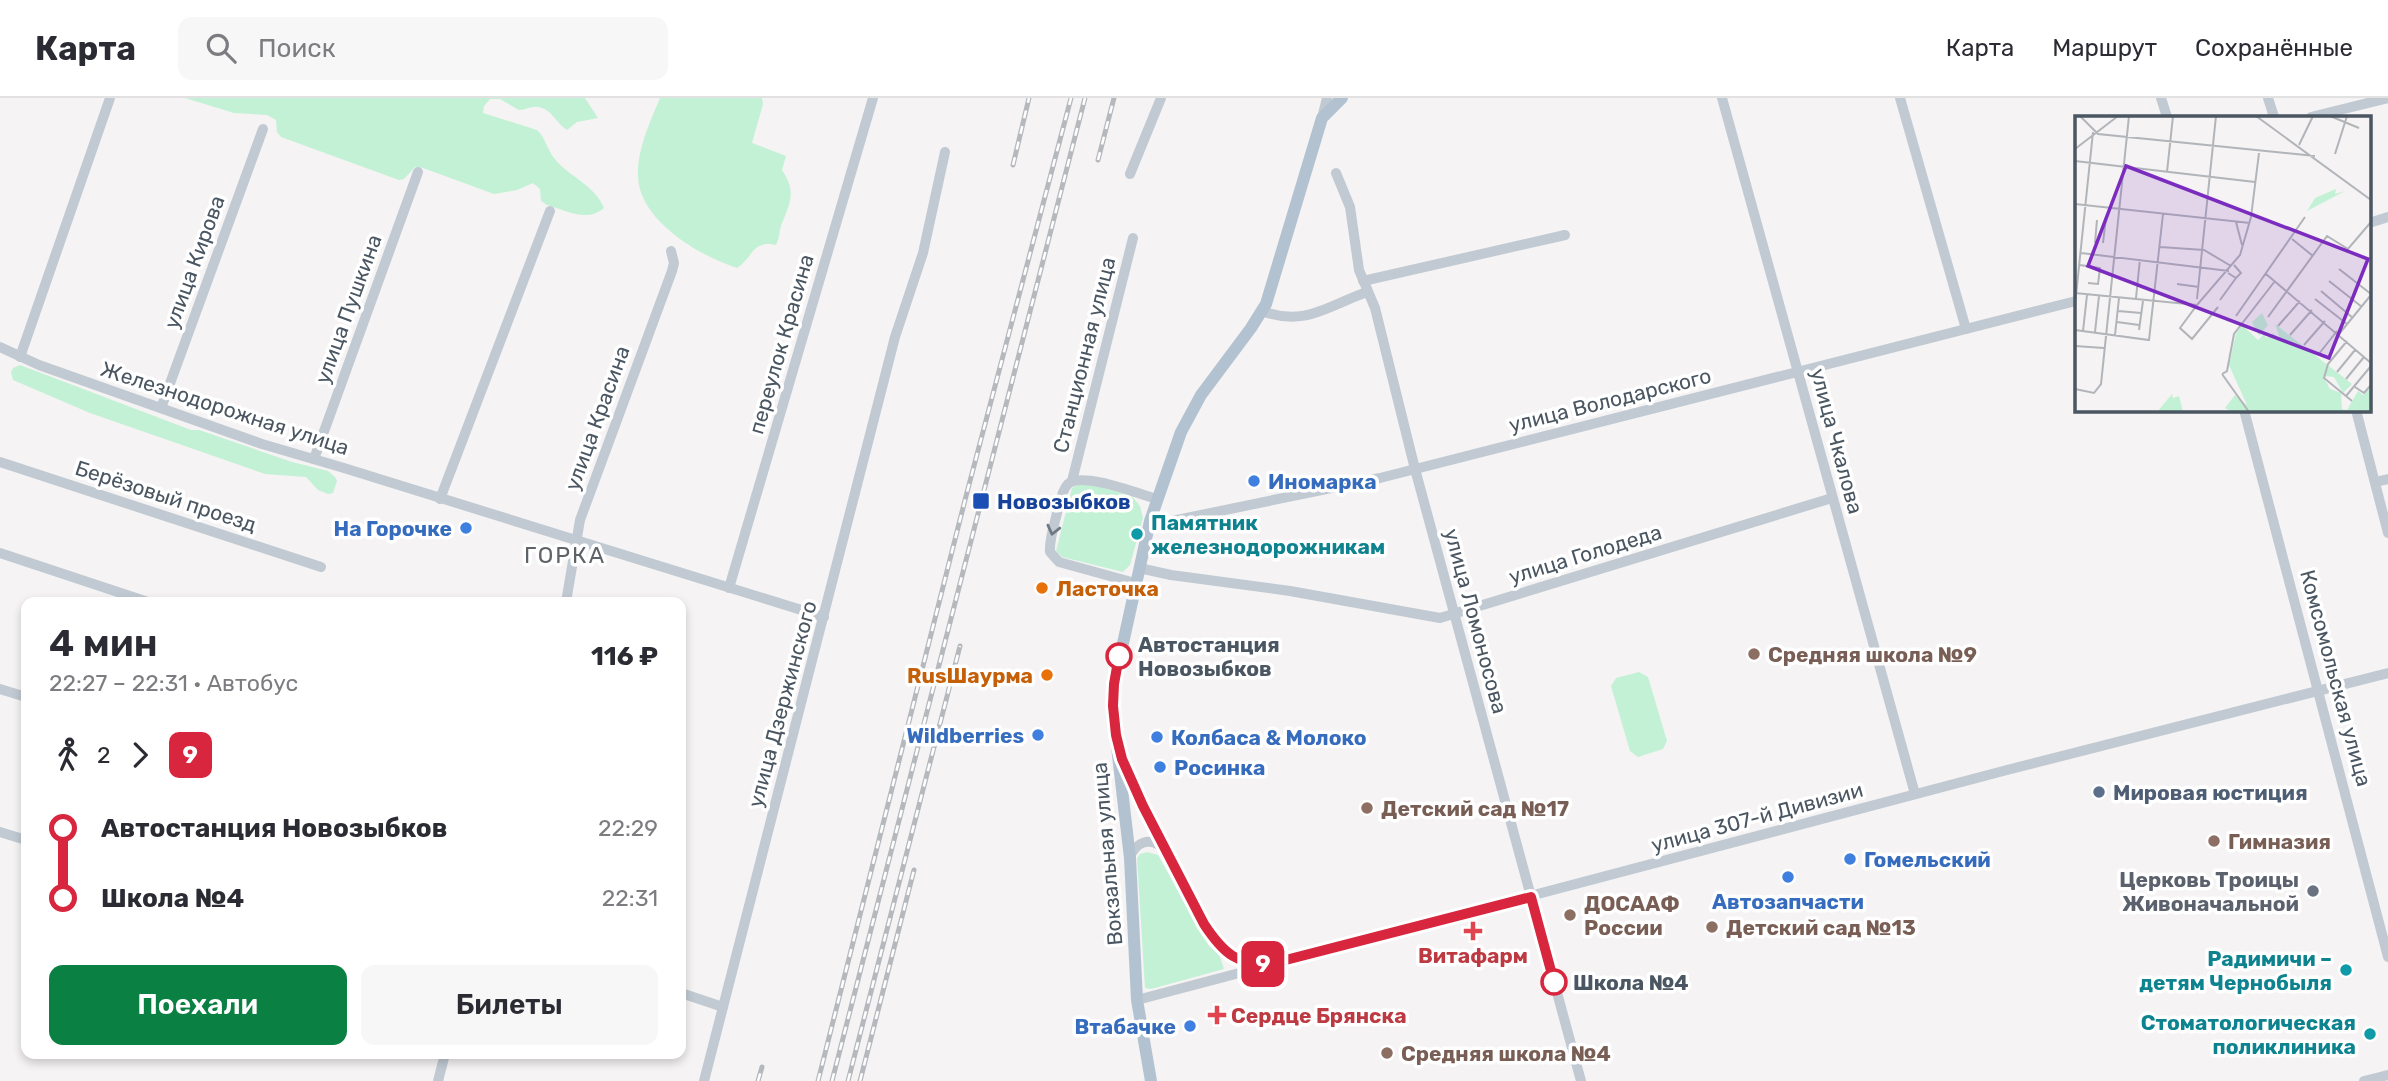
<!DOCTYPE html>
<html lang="ru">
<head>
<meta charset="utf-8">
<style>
	body { margin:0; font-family:Rubik,sans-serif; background:#f7f7f7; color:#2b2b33; height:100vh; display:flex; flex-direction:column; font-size:26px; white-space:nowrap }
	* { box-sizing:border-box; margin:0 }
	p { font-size:23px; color:#7c7c81 }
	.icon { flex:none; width:38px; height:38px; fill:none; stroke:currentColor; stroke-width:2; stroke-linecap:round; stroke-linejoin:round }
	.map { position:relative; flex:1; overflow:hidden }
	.details { position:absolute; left:21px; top:499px; width:665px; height:462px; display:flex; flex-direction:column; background:#fff; border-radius:14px; box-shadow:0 4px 10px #0003 }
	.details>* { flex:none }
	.badge { padding:0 14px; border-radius:10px; font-size:24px; line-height:46px }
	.map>.badge { position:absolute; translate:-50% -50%; box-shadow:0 0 0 4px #fff }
	.legs { display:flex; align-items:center; gap:10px; height:77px; padding:0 28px; font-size:23px }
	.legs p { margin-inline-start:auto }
	.overview { display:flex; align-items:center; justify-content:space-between; height:119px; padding:0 28px }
	h1 { font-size:38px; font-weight:600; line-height:52px }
	.cta { display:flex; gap:14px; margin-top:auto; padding:14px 28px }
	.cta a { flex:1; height:80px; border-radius:14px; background:#0b8043; color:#fff; font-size:28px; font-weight:600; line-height:80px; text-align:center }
	.cta a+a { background:#f7f7f7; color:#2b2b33 }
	ul { padding:0 28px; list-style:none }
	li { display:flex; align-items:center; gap:24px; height:70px; font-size:26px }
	li i { display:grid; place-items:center; width:10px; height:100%; margin:0 9px; background:currentColor }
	li i::after { content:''; width:18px; height:18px; margin:-9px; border:5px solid; border-radius:50%; background:#fff }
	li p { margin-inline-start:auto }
	li:first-child i { background:linear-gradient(#0000 50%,currentColor 0) }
	li:last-child i { background:linear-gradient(currentColor 50%,#0000 0) }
	header { display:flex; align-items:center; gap:42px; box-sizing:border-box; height:98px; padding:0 35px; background:#fff; border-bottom:2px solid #e1e1e2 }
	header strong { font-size:33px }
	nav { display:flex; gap:38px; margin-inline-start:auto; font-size:24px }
	.search { width:490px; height:63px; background:#f7f7f7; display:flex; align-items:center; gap:18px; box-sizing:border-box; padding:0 24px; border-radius:14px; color:#7c7c81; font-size:26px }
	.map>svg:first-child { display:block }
	.green { fill:#c3f1d5 }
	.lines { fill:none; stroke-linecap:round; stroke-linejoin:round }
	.minor { stroke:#c1cad2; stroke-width:10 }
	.major { stroke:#b3c2d1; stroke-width:12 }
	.rail-casing { stroke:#b5b8bd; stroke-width:5 }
	.rail { stroke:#fff; stroke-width:2.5; stroke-dasharray:8; stroke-linecap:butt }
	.oneway { stroke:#6e7983 }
	.line-1-casing { stroke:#fff; stroke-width:16 }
	.line-1 { stroke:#d7263d; stroke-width:10 }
	.shop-dot { fill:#3f7fe0; stroke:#fff; stroke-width:2.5 }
	.transit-dot { fill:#1a4fb4; stroke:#fff; stroke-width:2.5 }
	.culture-dot { fill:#0f9aa8; stroke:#fff; stroke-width:2.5 }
	.food-dot { fill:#e8710a; stroke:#fff; stroke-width:2.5 }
	.education-dot { fill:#8d6e63; stroke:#fff; stroke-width:2.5 }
	.stop-1-dot { fill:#fff; stroke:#d7263d; stroke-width:3.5 }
	.service-dot { fill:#5c6f8a; stroke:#fff; stroke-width:2.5 }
	.worship-dot { fill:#6b7280; stroke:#fff; stroke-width:2.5 }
	.health-dot { fill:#e0444e; stroke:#fff; stroke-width:2.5 }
	.labels { text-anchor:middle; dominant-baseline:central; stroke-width:7; stroke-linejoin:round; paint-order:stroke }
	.street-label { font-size:21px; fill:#4a5661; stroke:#fff }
	.shop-label { font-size:21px; font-weight:bold; fill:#366cbe; stroke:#fff; text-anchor:start }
	.transit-label { font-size:21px; font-weight:bold; fill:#164399; stroke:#fff; text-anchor:start }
	.culture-label { font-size:21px; font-weight:bold; fill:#0d838f; stroke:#fff; text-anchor:end }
	.food-label { font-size:21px; font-weight:bold; fill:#c56008; stroke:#fff; text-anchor:start }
	.stop-label { font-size:21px; font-weight:bold; fill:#4a5661; stroke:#fff; text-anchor:start }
	.education-label { font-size:21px; font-weight:bold; fill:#785e54; stroke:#fff; text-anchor:start }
	.service-label { font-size:21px; font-weight:bold; fill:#4e5e75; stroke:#fff; text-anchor:start }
	.worship-label { font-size:21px; font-weight:bold; fill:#5b616d; stroke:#fff; text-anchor:end }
	.health-label { font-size:21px; font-weight:bold; fill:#be3a42; stroke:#fff }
	.neighbourhood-label { font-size:23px; letter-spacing:2px; fill:#5f6368; stroke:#fff }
	.inset-road { fill:none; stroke:#b1b4b9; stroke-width:2 }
	.view { fill:#7b2cbf; fill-opacity:0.15; stroke:#7b2cbf; stroke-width:3.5 }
	.inset-edge { fill:none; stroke:#4a5661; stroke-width:3.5 }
</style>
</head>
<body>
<header>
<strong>Карта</strong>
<div class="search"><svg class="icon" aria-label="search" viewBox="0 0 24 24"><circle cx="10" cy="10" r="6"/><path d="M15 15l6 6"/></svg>Поиск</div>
<nav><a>Карта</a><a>Маршрут</a><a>Сохранённые</a></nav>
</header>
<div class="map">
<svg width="2388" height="983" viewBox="0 0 2388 983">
	<rect width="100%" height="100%" fill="#f5f3f3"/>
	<g class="green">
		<path d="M185,0H585L598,20L577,24L567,32C556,25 552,11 538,9C531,8 526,12 519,12L500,1H490L484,8L483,15L537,32C545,39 547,51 554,60C569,79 595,87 604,110C587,125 565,112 547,107L541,103L540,91L533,85L517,92L494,96L423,70L415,69L404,81L399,82L281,39L277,34L276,22L267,17L234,15Z"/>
		<path d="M660,0H762L763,6L752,45L786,58L782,72C796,93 791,103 782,125C779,132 780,139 776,147C751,142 754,159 737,170C700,158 639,123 638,78C637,52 650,24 660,0Z"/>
		<polygon points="20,267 191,332 199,332 292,364 328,373 335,379 337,383 333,395 328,396 318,392 306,379 265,376 90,315 13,282 11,274 13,270"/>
		<polygon points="1083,384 1132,398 1140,408 1143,420 1130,467 1123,474 1062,459 1056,453 1072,390"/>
		<polygon points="1639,574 1648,579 1667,643 1663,651 1638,659 1630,653 1611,588 1616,580"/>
		<polygon points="1147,754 1158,757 1209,848 1219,856 1224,871 1151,891 1145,890 1137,760 1140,756"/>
	</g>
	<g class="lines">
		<g class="minor">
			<polyline points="1722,0 1915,696"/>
			<polyline points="1900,0 1966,231"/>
			<polyline points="2161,0 2167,19"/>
			<polyline points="2268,0 2274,19"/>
			<polyline points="2311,19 2388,0"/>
			<polyline points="1322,20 1327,0"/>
			<polyline points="1336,75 1350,109 1359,172 1375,210 1415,371 1581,983"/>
			<polyline points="1130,76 1161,0"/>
			<polyline points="2369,125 2388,119"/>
			<polyline points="1363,183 1565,137"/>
			<path d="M1262,213C1305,229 1327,208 1367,194"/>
			<polyline points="0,249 39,267 262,346 344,370 824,519"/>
			<polyline points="20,259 110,0"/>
			<polyline points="161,310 263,31"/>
			<polyline points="2244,312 2388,859"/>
			<polyline points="2356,312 2388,435"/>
			<polyline points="314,361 418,74"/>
			<polyline points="0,364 321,469"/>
			<polyline points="1072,383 1133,140"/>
			<polyline points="2375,384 2388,381"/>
			<polyline points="440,401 550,113"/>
			<polyline points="1150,423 1167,424 1380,380 2076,203"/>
			<polyline points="0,455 148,504"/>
			<polyline points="1139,470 1171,477 1290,493 1440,520 1832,400"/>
			<path d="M1135,485L1059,464L1050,454C1049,440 1055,425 1058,411C1060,403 1062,392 1068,386C1081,373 1139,396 1157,401"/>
			<polyline points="729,490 873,0"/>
			<polyline points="566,504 580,422 672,173 674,165 671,153"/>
			<polyline points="0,591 26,599"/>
			<polyline points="1122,660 1132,685 1165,752 1212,839 1235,860 1260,866"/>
			<polyline points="0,734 26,742"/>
			<path d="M1130,759C1136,744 1149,739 1162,749"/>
			<polyline points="681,895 723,909"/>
			<polyline points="1137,902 2007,672 2388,575"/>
			<polyline points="438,983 445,956"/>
			<polyline points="704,983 895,239 923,155 945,54"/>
			<polyline points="2364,983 2388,977"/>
		</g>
		<polyline class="major" points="1151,983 1137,902 1130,760 1114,623 1114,586 1150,423 1181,334 1201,297 1251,230 1266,206 1322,20 1342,0"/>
		<defs>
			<g id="rail">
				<polyline points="1098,62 1114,0"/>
				<polyline points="1013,67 1029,0"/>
				<polyline points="758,983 762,969"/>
				<polyline points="818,983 965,402 1071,0"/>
				<polyline points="832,983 1085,0"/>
				<polyline points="848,983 960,548"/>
				<polyline points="860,983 914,772"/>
			</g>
		</defs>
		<use href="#rail" class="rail-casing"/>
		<use href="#rail" class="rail"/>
	</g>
	<defs><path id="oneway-chevron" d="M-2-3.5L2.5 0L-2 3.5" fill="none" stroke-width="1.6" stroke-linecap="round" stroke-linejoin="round" transform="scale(1.75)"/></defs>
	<use class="oneway" href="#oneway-chevron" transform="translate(1053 432) rotate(104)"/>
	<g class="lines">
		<defs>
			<path id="line-1" d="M1119,558L1114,586L1113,608L1116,637L1122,661L1143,708L1204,826C1223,855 1238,869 1274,865L1531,799L1554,884"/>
		</defs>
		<use href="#line-1" class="line-1-casing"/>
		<use href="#line-1" class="line-1"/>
	</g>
	<g class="shop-dot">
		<circle cx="1254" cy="383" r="7"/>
		<circle cx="466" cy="430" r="7"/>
		<circle cx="1038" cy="637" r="7"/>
		<circle cx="1157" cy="639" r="7"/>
		<circle cx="1160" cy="669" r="7"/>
		<circle cx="1850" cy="761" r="7"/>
		<circle cx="1788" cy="779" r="7"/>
		<circle cx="1190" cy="928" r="7"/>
	</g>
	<rect class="transit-dot" x="972" y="394" width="18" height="18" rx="3.5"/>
	<g class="culture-dot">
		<circle cx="1137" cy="436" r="7"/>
		<circle cx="2346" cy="872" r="7"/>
		<circle cx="2370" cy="936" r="7"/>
	</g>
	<g class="food-dot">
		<circle cx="1042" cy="490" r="7"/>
		<circle cx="1047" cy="577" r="7"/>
	</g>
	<g class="education-dot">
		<circle cx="1754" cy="556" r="7"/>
		<circle cx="1367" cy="710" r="7"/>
		<circle cx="2214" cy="743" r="7"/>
		<circle cx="1570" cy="817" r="7"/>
		<circle cx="1712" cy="829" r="7"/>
		<circle cx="1387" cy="955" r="7"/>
	</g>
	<g class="stop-1-dot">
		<circle cx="1119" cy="558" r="12"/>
		<circle cx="1554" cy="884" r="12"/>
	</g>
	<circle class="service-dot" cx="2099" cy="694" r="7"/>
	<circle class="worship-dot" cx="2313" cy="793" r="7"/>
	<g class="health-dot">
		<path d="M1469.5 822.5h7v7h7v7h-7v7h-7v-7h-7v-7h7z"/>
		<path d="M1213.5 906.5h7v7h7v7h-7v7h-7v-7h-7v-7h7z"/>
	</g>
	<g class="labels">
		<g class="street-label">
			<text transform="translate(194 164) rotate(-70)">улица Кирова</text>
			<text transform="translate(348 211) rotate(-70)">улица Пушкина</text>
			<text transform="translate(781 246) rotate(-74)">переулок Красина</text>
			<text transform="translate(1084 257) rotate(-76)">Станционная улица</text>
			<text transform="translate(1610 302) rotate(-14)">улица Володарского</text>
			<text transform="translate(225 310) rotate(18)">Железнодорожная улица</text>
			<text transform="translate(597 320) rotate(-70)">улица Красина</text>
			<text transform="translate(1837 343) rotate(75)">улица Чкалова</text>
			<text transform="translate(166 398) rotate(18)">Берёзовый проезд</text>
			<text transform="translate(1585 456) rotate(-17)">улица Голодеда</text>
			<text transform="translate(1476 523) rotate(75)">улица Ломоносова</text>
			<text transform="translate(2336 580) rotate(75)">Комсомольская улица</text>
			<text transform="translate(782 606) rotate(-75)">улица Дзержинского</text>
			<text transform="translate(1757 719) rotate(-15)">улица 307-й Дивизии</text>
			<text transform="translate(1107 756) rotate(-95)">Вокзальная улица</text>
		</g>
		<g class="shop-label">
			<text x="1268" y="383">Иномарка</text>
			<text x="452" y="430" text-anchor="end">На Горочке</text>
			<text x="1024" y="637" text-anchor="end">Wildberries</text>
			<text x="1171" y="639">Колбаса &amp; Молоко</text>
			<text x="1174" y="669">Росинка</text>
			<text x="1864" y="761">Гомельский</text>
			<text x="1788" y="803" text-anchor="middle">Автозапчасти</text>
			<text x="1176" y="928" text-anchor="end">Втабачке</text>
		</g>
		<g class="transit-label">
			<text x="997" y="403">Новозыбков</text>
		</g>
		<g class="culture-label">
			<text x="1151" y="424" text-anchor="start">Памятник<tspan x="1151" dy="24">железнодорожникам</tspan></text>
			<text x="2332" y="860">Радимичи –<tspan x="2332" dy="24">детям Чернобыля</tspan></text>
			<text x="2356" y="924">Стоматологическая<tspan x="2356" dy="24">поликлиника</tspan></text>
		</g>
		<g class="food-label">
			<text x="1056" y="490">Ласточка</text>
			<text x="1033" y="577" text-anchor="end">RusШаурма</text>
		</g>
		<g class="stop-label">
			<text x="1138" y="546">Автостанция<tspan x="1138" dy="24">Новозыбков</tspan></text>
			<text x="1573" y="884">Школа №4</text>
		</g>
		<g class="education-label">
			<text x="1768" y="556">Средняя школа №9</text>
			<text x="1381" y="710">Детский сад №17</text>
			<text x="2228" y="743">Гимназия</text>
			<text x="1584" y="805">ДОСААФ<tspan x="1584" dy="24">России</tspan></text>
			<text x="1726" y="829">Детский сад №13</text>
			<text x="1401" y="955">Средняя школа №4</text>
		</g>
		<g class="service-label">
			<text x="2113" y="694">Мировая юстиция</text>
		</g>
		<g class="worship-label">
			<text x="2299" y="781">Церковь Троицы<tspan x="2299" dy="24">Живоначальной</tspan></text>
		</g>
		<g class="health-label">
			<text x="1473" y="857">Витафарм</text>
			<text x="1231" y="917" text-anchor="start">Сердце Брянска</text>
		</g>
		<g class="neighbourhood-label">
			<text x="565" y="457">ГОРКА</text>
		</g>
	</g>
	<g transform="translate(2075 18)">
		<rect width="296" height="296" fill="#f5f3f3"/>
		<path d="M261,73L260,78L270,75L232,95L240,82ZM187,197L193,209L184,220L177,206ZM200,208L277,268L268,277L259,261L248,260L255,273L266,277L267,293L272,294L283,275L288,279L295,272L296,296H157L150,292L160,279L172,289L154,249L161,218L167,209L183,224L190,217L191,222L198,217L205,223ZM97,278L98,282L104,280L108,296H82Z" fill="#c3f1d5"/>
		<path class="inset-road" d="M5,0L23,18L240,40M181,0L296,84M255,0L284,12M224,29L238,0M0,33L43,0M260,38L272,0M0,45L180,66M92,56L98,0M0,88L175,107M161,106L167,129M217,123L238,140M20,127L22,104M28,127L31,101M85,131L129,134L156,150M6,137L154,155M5,149L25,152L23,168L13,167M264,153L296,178M153,157L161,162L166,157L159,149M191,158L296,247M254,165L287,191M102,168L124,171M246,175L278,202M0,177L122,189L165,139L176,101L184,37M61,182L65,143M122,183L141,0M240,183L272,208M145,184L161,162M0,189L18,16M122,189L105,212L117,223L143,191M43,195L66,197M161,200L230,101M193,201L252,120L273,133L296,106M42,206L64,209M203,210L225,185M0,214L74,224L88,98M64,214L68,185M8,215L12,179M20,216L24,180M264,218L296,179M40,219L44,182M215,219L237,194M272,225L253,248L249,262L277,285M229,229L250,205M0,230L29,232M243,239L262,215M262,256L280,234M147,258L152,255L159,218L200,165M147,258L174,296M271,263L289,241M280,271L289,277L296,269M0,273L19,277L26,268L54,0M271,280L296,250"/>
		<path class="view" d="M51,50L293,143L254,242L13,150Z"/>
		<rect width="296" height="296" class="inset-edge"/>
	</g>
</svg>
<b class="badge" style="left:1263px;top:866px;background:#d7263d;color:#fff">9</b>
<section class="details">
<div class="overview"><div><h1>4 мин</h1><p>22:27 – 22:31 · Автобус</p></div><b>116 ₽</b></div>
<div class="legs"><svg class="icon" aria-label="walk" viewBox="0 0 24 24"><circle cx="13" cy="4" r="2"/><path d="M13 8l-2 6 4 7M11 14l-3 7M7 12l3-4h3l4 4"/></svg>2<svg class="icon" aria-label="forward" viewBox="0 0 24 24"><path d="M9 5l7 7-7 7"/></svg><b class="badge" style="background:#d7263d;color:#fff">9</b></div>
<ul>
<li><i style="color:#d7263d"></i><b>Автостанция Новозыбков</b><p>22:29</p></li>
<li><i style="color:#d7263d"></i><b>Школа №4</b><p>22:31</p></li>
</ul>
<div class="cta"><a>Поехали</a><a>Билеты</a></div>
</section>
</div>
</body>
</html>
